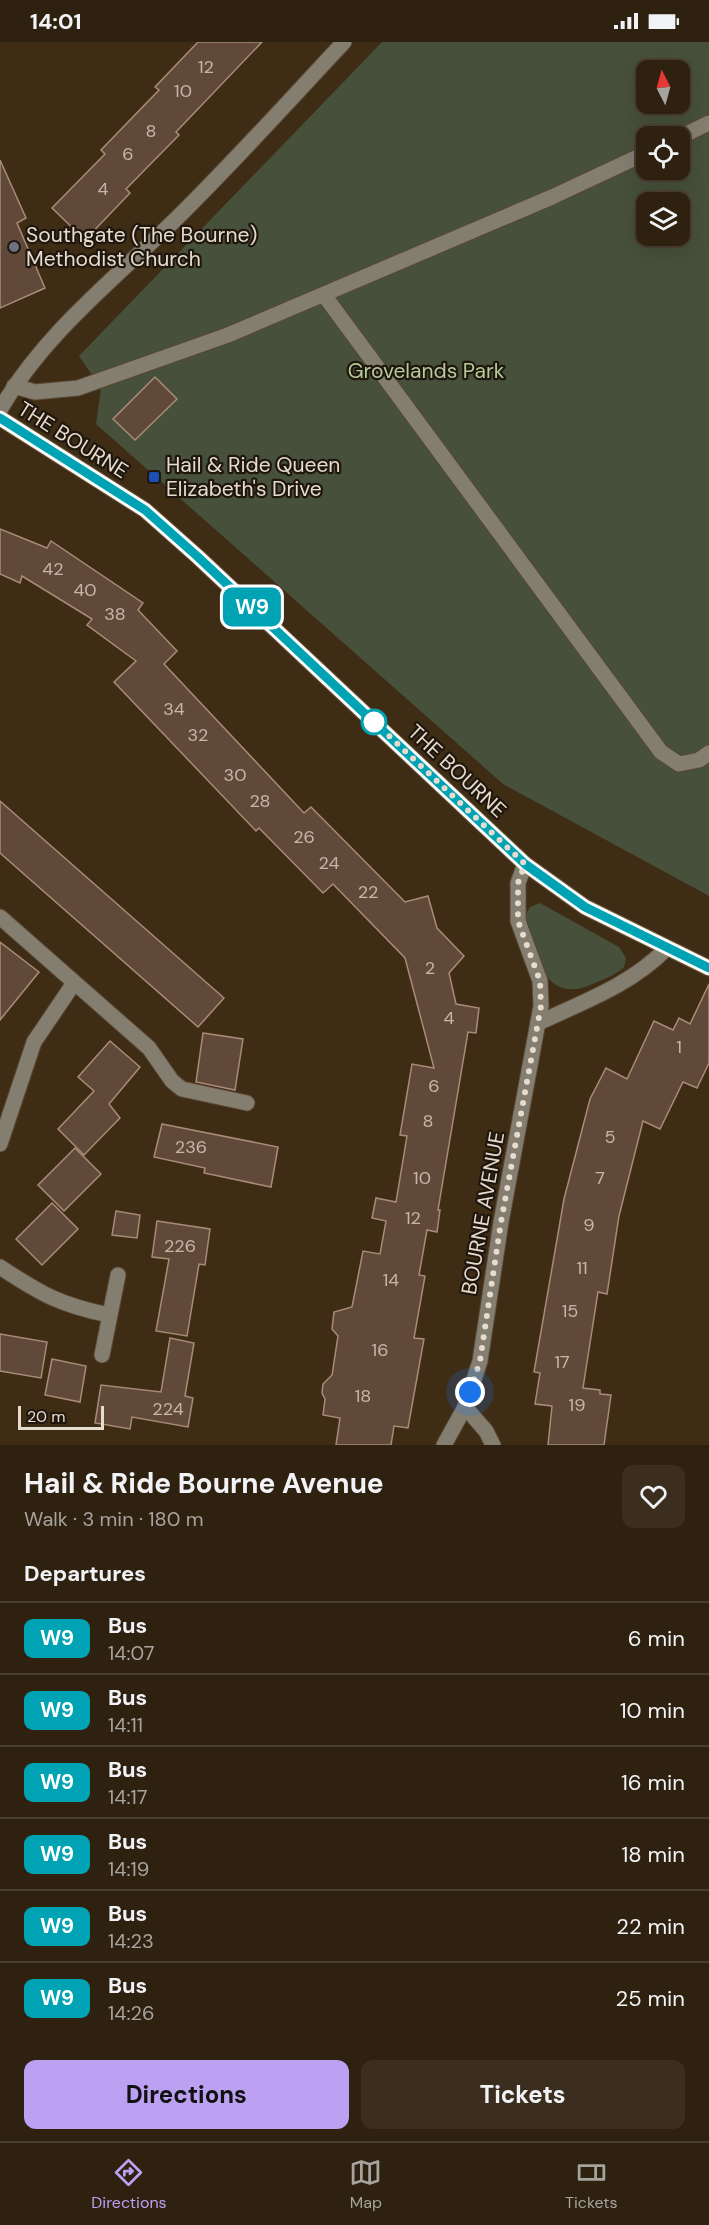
<!DOCTYPE html>
<html lang="en">
<head>
<meta charset="utf-8">
<style>
	body { margin:0; font-family:"DM Sans",sans-serif; background:#3b2e1e; color:#f1f3f6; height:100vh; display:flex; flex-direction:column; font-size:22px; white-space:nowrap }
	* { box-sizing:border-box; margin:0 }
	p { font-size:20px; color:#a7a39f }
	.icon { flex:none; width:33px; height:33px; fill:none; stroke:currentColor; stroke-width:2; stroke-linecap:round; stroke-linejoin:round }
	.map { position:relative; height:1403px; overflow:hidden }
	.drawer { display:flex; flex-direction:column; background:#2f2110; flex:1 }
	.drawer>* { flex:none }
	.badge { padding:0 12px; border-radius:9px; font-size:21px; line-height:39px }
	.needle { width:39px; rotate:354deg }
	.fabs { position:absolute; left:636px; top:18px; display:grid; gap:12px }
	.fabs a { display:grid; place-items:center; width:54px; height:54px; border-radius:12px; background:#2f2110; box-shadow:0 6px 24px #0002,0 0 0 2px #4a3e30; font-size:30px }
	.scale { position:absolute; left:18px; bottom:15px; width:86px; box-sizing:border-box; padding-left:6px; border:3px solid #e7dbce; border-top:0; font-size:16px; line-height:21px; white-space:nowrap; color:#e7dbce; -webkit-text-stroke:4px #1f170d; paint-order:stroke }
	.you { position:absolute; width:30px; height:30px; margin:-15px; border:4px solid #fff; border-radius:50%; background:#1a73e8; box-shadow:0 0 0 9px #1a73e833 }
	.map>.badge { position:absolute; translate:-50% -50%; box-shadow:0 0 0 3px #fff }
	h2 { padding:0 24px; font-size:22px; line-height:54px }
	.round { display:grid; place-items:center; flex:none; width:63px; height:63px; border-radius:12px; background:#3b2e1e }
	.overview { display:flex; align-items:center; justify-content:space-between; height:102px; padding:0 24px }
	h1 { font-size:28px; font-weight:700; line-height:45px }
	.cta { display:flex; gap:12px; margin-top:auto; padding:12px 24px }
	.cta a { flex:1; height:69px; border-radius:12px; background:#bca0f2; color:#111; font-size:24px; font-weight:700; line-height:69px; text-align:center }
	.cta a+a { background:#3b2e1e; color:#f1f3f6 }
	ul { padding:0; list-style:none }
	li { display:flex; align-items:center; gap:18px; height:72px; padding:0 24px; border-top:2px solid #4a3e30 }
	li div { flex:1 }
	li b { display:block; font-size:22px }
	li em { font-style:normal }
	li .badge { min-width:66px; font-weight:700; text-align:center }
	.status { display:flex; justify-content:space-between; align-items:center; height:42px; padding:0 30px; background:#2f2110; direction:ltr }
	.status svg { height:16px; fill:currentColor }
	.tab-bar { display:flex; justify-content:space-around; align-items:center; height:84px; border-top:2px solid #4a3e30; background:#2f2110; font-size:16px; color:#a7a39f }
	.tab-bar a { display:grid; justify-items:center; gap:3px }
	.tab-bar .on { color:#bca0f2 }
	.map>svg:first-child { display:block }
	.green { fill:#46503a; fill-rule:evenodd }
	.building { fill:#614939; stroke:#a88b78; stroke-width:1.5 }
	.lines { fill:none; stroke-linecap:round; stroke-linejoin:round }
	.minor-casing { stroke:#5a4833; stroke-width:17 }
	.major-casing { stroke:#5a4833; stroke-width:17 }
	.minor { stroke:#847e71; stroke-width:15 }
	.major { stroke:#d8ccb2; stroke-width:15 }
	.line-casing { stroke:#fff; stroke-width:14 }
	.line { stroke:#00a3b4; stroke-width:9 }
	.walk { stroke:#e7dbce; stroke-width:6; stroke-dasharray:0 10.8 }
	.worship-dot { fill:#6b7280; stroke:#1f170d; stroke-width:2 }
	.transit-dot { fill:#1a4fb4; stroke:#1f170d; stroke-width:2 }
	.stop-dot { fill:#fff; stroke:#00a3b4; stroke-width:3 }
	.labels { text-anchor:middle; dominant-baseline:central; stroke-width:4.5; stroke-linejoin:round; paint-order:stroke }
	.number-label { font-size:18px; fill:#c6b6a9 }
	.poi-label { font-size:21px; fill:#e7dbce; stroke:#1f170d; text-anchor:start }
	.park-label { font-size:21px; fill:#b4cb99; stroke:#1f170d }
	.street-label { font-size:21px; fill:#e7dbce; stroke:#1f170d }
</style>
</head>
<body>
<div class="status"><b>14:01</b><svg viewBox="0 0 49 12"><path d="M0 12V9h3v3zM5 12V6h3v6zM10 12V3h3v9zM15 12V0h3v12zM26 1h20v11H26zM47 4h2v5h-2z"/></svg></div>
<div class="map">
<svg width="709" height="1403" viewBox="0 0 709 1403">
	<rect width="100%" height="100%" fill="#3f2c15"/>
	<g class="green">
		<path d="M382,0H709V854L503,742L96,382L101,346L79,314ZM646,28H680V62H646ZM646,94H680V128H646ZM646,160H680V194H646Z"/>
		<path d="M540,861L619,905L626,916L624,925C616,933 604,937 595,941C543,966 536,911 525,874L530,865Z"/>
	</g>
	<g class="building">
		<polygon points="198,0 262,0 176,90 179,93 126,147 130,151 85,198 52,166 105,112 101,108 159,48 155,45"/>
		<polygon points="0,118 26,176 17,181 45,246 0,266"/>
		<polygon points="155,335 177,357 135,398 113,377"/>
		<polygon points="0,487 47,506 51,499 143,561 138,568 177,609 164,622 304,771 311,765 405,860 428,854 437,886 464,914 449,931 456,962 479,966 476,991 468,990 438,1168 440,1168 437,1190 427,1188 419,1233 425,1234 414,1296 424,1297 408,1386 394,1384 391,1403 336,1403 340,1376 323,1373 325,1357 322,1351 323,1342 332,1333 338,1294 332,1287 334,1270 352,1265 363,1209 380,1212 386,1179 372,1176 376,1156 396,1160 407,1094 400,1093 412,1022 434,1026 405,916 333,842 323,851 259,786 256,789 114,640 136,619 87,583 92,577 22,534 20,541 0,532"/>
		<polygon points="0,759 224,956 198,985 0,811"/>
		<polygon points="0,900 39,930 0,978"/>
		<polygon points="709,942 709,1021 697,1046 683,1040 660,1087 643,1079 619,1174 607,1252 598,1250 583,1346 600,1348 600,1352 611,1353 604,1403 548,1403 552,1364 535,1362 540,1331 534,1330 564,1157 590,1057 606,1026 627,1037 654,979 673,988 679,976 690,982"/>
		<polygon points="203,991 243,997 235,1048 196,1040"/>
		<polygon points="110,999 140,1025 109,1062 120,1076 84,1113 58,1087 94,1049 78,1035"/>
		<polygon points="162,1082 278,1105 271,1145 204,1131 205,1126 154,1115"/>
		<polygon points="75,1106 101,1132 64,1169 38,1143"/>
		<polygon points="52,1161 78,1187 42,1223 16,1197"/>
		<polygon points="116,1169 140,1173 137,1196 112,1193"/>
		<polygon points="157,1179 210,1187 205,1223 199,1222 187,1294 156,1289 169,1217 152,1215"/>
		<polygon points="0,1292 47,1300 41,1336 0,1329"/>
		<polygon points="170,1296 194,1301 185,1354 193,1356 188,1385 132,1375 130,1387 95,1381 101,1343 161,1350"/>
		<polygon points="52,1317 86,1324 80,1360 45,1353"/>
	</g>
	<g class="lines">
		<defs>
			<g id="minor">
				<polyline points="680,95 709,81"/>
				<polyline points="324,253 661,710 679,722 699,718 709,711"/>
				<polyline points="14,344 35,350 78,346 228,293 552,155 646,111"/>
				<path d="M0,368C42,294 114,237 175,178C233,121 288,60 344,0"/>
				<polyline points="0,875 149,1006 172,1039 182,1047 247,1061"/>
				<path d="M538,981C583,960 631,943 667,906"/>
				<polyline points="0,1102 34,1000 74,941"/>
				<path d="M0,1225C41,1252 60,1263 109,1273"/>
				<polyline points="102,1313 118,1233"/>
				<polyline points="465,1365 486,1389 493,1403"/>
				<polyline points="444,1403 465,1365 480,1319 501,1180 541,964 540,939 518,879 518,841 525,822"/>
			</g>
			<polyline id="major" points="0,376 145,468 198,515 525,822 585,865 709,926"/>
		</defs>
		<use href="#minor" class="minor-casing"/>
		<use href="#major" class="major-casing"/>
		<use href="#minor" class="minor"/>
		<use href="#major" class="major"/>
	</g>
	<g class="lines">
		<defs>
			<polyline id="line" points="0,376 145,468 198,515 525,822 585,865 709,926"/>
		</defs>
		<use href="#line" class="line-casing"/>
		<use href="#line" class="line"/>
		<polyline class="walk" points="374,680 370,676 525,822 518,841 518,879 540,939 541,964 501,1180 480,1319 470,1350"/>
	</g>
	<circle class="worship-dot" cx="14" cy="205" r="6"/>
	<rect class="transit-dot" x="148" y="429" width="12" height="12" rx="3"/>
	<circle class="stop-dot" cx="374" cy="680" r="12"/>
	<g class="labels">
		<g class="number-label">
			<text x="206" y="25">12</text>
			<text x="183" y="49">10</text>
			<text x="151" y="89">8</text>
			<text x="128" y="112">6</text>
			<text x="103" y="147">4</text>
			<text x="53" y="527">42</text>
			<text x="85" y="548">40</text>
			<text x="115" y="572">38</text>
			<text x="174" y="667">34</text>
			<text x="198" y="693">32</text>
			<text x="235" y="733">30</text>
			<text x="260" y="759">28</text>
			<text x="304" y="795">26</text>
			<text x="329" y="821">24</text>
			<text x="368" y="850">22</text>
			<text x="430" y="926">2</text>
			<text x="449" y="976">4</text>
			<text x="679" y="1005">1</text>
			<text x="434" y="1044">6</text>
			<text x="428" y="1079">8</text>
			<text x="610" y="1095">5</text>
			<text x="191" y="1105">236</text>
			<text x="422" y="1136">10</text>
			<text x="600" y="1136">7</text>
			<text x="413" y="1176">12</text>
			<text x="589" y="1183">9</text>
			<text x="180" y="1204">226</text>
			<text x="582" y="1226">11</text>
			<text x="391" y="1238">14</text>
			<text x="570" y="1269">15</text>
			<text x="380" y="1308">16</text>
			<text x="562" y="1320">17</text>
			<text x="363" y="1354">18</text>
			<text x="577" y="1363">19</text>
			<text x="168" y="1367">224</text>
		</g>
		<g class="poi-label">
			<text x="26" y="193">Southgate (The Bourne)<tspan x="26" dy="24">Methodist Church</tspan></text>
			<text x="166" y="423">Hail &amp; Ride Queen<tspan x="166" dy="24">Elizabeth's Drive</tspan></text>
		</g>
		<g class="park-label">
			<text x="426" y="329">Grovelands Park</text>
		</g>
		<g class="street-label">
			<text transform="translate(73 398) rotate(32)">THE BOURNE</text>
			<text transform="translate(457 729) rotate(43)">THE BOURNE</text>
			<text transform="translate(483 1171) rotate(-80)">BOURNE AVENUE</text>
		</g>
	</g>
</svg>
<div class="fabs">
<a><svg class="needle" viewBox="-14 -14 28 28"><path d="M0-13l5 13h-10z" fill="#e53935"/><path d="M0 13l5-13h-10z" fill="#a7a39f"/></svg></a>
<a><svg class="icon" aria-label="locate" viewBox="0 0 24 24"><circle cx="12" cy="12" r="6"/><path d="M12 2v4M12 18v4M2 12h4M18 12h4"/></svg></a>
<a><svg class="icon" aria-label="layers" viewBox="0 0 24 24"><path d="M12 4l9 5-9 5-9-5zM3 14l9 5 9-5"/></svg></a>
</div>
<div class="scale">20 m</div>
<div class="you" style="left:470px;top:1350px"></div>
<b class="badge" style="left:252px;top:565px;background:#00a3b4;color:#fff">W9</b>
</div>
<section class="drawer">
<div class="overview"><div><h1>Hail &amp; Ride Bourne Avenue</h1><p>Walk · 3 min · 180 m</p></div><a class="round"><svg class="icon" aria-label="heart" viewBox="0 0 24 24"><path d="M12 20l-8-8c-3-5 5-10 8-4 3-6 11-1 8 4z"/></svg></a></div>
<h2>Departures</h2>
<ul>
<li><span class="badge" style="background:#00a3b4;color:#fff">W9</span><div><b>Bus</b><p>14:07</p></div><em>6 min</em></li>
<li><span class="badge" style="background:#00a3b4;color:#fff">W9</span><div><b>Bus</b><p>14:11</p></div><em>10 min</em></li>
<li><span class="badge" style="background:#00a3b4;color:#fff">W9</span><div><b>Bus</b><p>14:17</p></div><em>16 min</em></li>
<li><span class="badge" style="background:#00a3b4;color:#fff">W9</span><div><b>Bus</b><p>14:19</p></div><em>18 min</em></li>
<li><span class="badge" style="background:#00a3b4;color:#fff">W9</span><div><b>Bus</b><p>14:23</p></div><em>22 min</em></li>
<li><span class="badge" style="background:#00a3b4;color:#fff">W9</span><div><b>Bus</b><p>14:26</p></div><em>25 min</em></li>
</ul>
<div class="cta"><a>Directions</a><a>Tickets</a></div>
</section>
<nav class="tab-bar">
<a class="on"><svg class="icon" aria-label="directions" viewBox="0 0 24 24"><path d="M12 3l9 9-9 9-9-9zM9 14v-3h6M13 9l2 2-2 2"/></svg>Directions</a>
<a><svg class="icon" aria-label="map" viewBox="0 0 24 24"><path d="M3 6l6-2 6 2 6-2v14l-6 2-6-2-6 2zM9 4v14M15 6v14"/></svg>Map</a>
<a><svg class="icon" aria-label="tickets" viewBox="0 0 24 24"><path d="M3 7h18v10H3zM15 7v10"/></svg>Tickets</a>
</nav>
</body>
</html>
